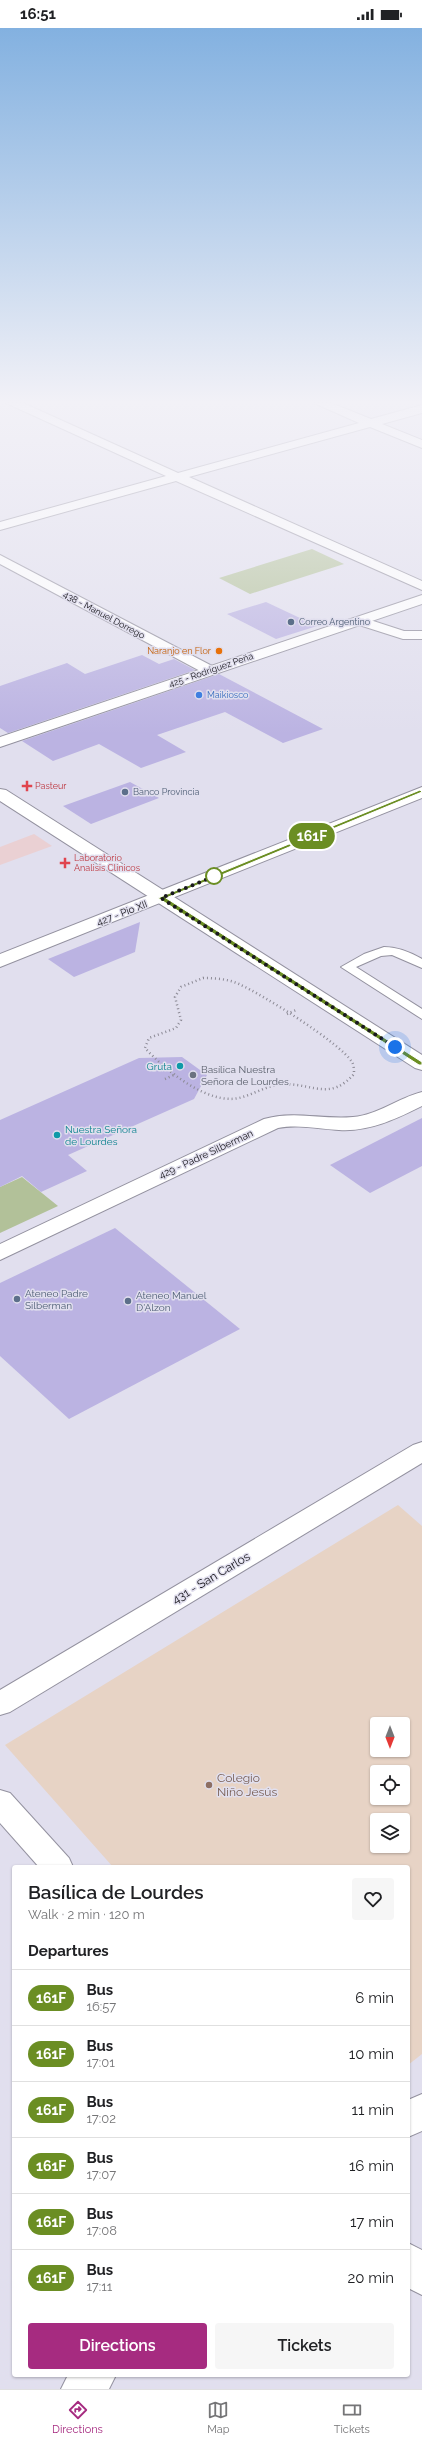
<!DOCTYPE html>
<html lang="en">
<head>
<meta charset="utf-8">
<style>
	body { margin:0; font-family:Raleway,sans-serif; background:#f6f6f6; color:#202124; height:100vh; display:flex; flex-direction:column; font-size:15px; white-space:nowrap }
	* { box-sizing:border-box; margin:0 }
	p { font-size:13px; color:#757577 }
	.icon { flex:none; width:22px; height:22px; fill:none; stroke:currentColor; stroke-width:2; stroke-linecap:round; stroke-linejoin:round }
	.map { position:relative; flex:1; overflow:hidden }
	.side { position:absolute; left:12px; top:1837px; width:398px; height:512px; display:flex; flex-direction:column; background:#fff; border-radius:4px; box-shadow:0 1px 3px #0004 }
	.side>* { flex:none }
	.badge { padding:0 8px; border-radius:13px; font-size:14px; line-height:26px }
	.needle { width:26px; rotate:180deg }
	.buttons { position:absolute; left:370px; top:1689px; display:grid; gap:8px }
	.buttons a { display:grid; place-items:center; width:40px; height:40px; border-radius:4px; background:#fff; box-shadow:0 1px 3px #0004; font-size:20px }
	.you { position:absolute; width:20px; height:20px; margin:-10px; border:3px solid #fff; border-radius:50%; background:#1a73e8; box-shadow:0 0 0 6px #1a73e833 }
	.map>.badge { position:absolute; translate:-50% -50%; box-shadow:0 0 0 2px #fff }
	h2 { padding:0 16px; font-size:15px; line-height:36px }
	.round { display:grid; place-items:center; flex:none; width:42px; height:42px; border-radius:4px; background:#f6f6f6 }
	.overview { display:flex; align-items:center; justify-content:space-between; height:68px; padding:0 16px }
	h1 { font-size:19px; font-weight:600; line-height:30px }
	.primary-button { display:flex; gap:8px; margin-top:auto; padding:8px 16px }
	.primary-button a { flex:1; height:46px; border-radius:4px; background:#a62b80; color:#fff; font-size:16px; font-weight:600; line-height:46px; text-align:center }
	.primary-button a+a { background:#f6f6f6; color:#202124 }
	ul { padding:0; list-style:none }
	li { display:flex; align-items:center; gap:12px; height:56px; padding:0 16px; border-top:1px solid #e0e0e0 }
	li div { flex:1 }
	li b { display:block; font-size:15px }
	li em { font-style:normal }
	li .badge { min-width:44px; font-weight:700; text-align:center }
	.status { display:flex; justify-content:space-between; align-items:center; height:28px; padding:0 20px; background:#fff; direction:ltr }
	.status svg { height:11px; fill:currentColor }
	.menu { display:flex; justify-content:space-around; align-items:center; height:56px; border-top:1px solid #e0e0e0; background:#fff; font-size:11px; color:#757577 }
	.menu a { display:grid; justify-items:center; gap:2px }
	.menu .current { color:#a62b80 }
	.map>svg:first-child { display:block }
	.commercial { fill:#ead0d3 }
	.education { fill:#e7d3c5; fill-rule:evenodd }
	.green { fill:#b2c199 }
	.building { fill:#bbb3e2 }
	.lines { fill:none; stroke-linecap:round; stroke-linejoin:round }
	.lane-casing { stroke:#93919f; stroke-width:2 }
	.street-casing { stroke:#93919f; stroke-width:2 }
	.secondary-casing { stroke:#93919f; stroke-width:2 }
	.path { stroke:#8d8b96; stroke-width:2.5; stroke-dasharray:1 3; stroke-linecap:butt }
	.lane { fill:#fff; fill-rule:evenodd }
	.street { fill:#fff; fill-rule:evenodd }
	.secondary { fill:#fff; fill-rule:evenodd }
	.line { fill:#6b8e23; stroke:#fff }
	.walk { stroke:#1a191e; stroke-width:4; stroke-dasharray:0 7.2 }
	.service-dot { fill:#5c6f8a; stroke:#e1dfee; stroke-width:1.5 }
	.food-dot { fill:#e8710a; stroke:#e1dfee; stroke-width:1.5 }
	.shop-dot { fill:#3f7fe0; stroke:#e1dfee; stroke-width:1.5 }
	.health-dot { fill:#e0444e; stroke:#e1dfee; stroke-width:1.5 }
	.stop-dot { fill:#fff; stroke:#6b8e23; stroke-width:2 }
	.culture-dot { fill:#0f9aa8; stroke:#e1dfee; stroke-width:1.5 }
	.worship-dot { fill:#6b7280; stroke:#e1dfee; stroke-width:1.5 }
	.education-dot { fill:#8d6e63; stroke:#e1dfee; stroke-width:1.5 }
	.labels { text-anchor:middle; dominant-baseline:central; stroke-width:3; stroke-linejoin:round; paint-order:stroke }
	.far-street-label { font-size:9px; fill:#1a191e; stroke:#e1dfee }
	.far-service-label { font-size:9px; fill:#4e5e75; stroke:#e1dfee; text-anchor:start }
	.far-food-label { font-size:9px; fill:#c56008; stroke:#e1dfee; text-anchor:end }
	.far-shop-label { font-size:9px; fill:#366cbe; stroke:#e1dfee; text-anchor:start }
	.far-health-label { font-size:9px; fill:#be3a42; stroke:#e1dfee; text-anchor:start }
	.street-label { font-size:10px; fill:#1a191e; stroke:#e1dfee }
	.culture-label { font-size:10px; fill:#0d838f; stroke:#e1dfee; text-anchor:end }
	.worship-label { font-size:10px; fill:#5b616d; stroke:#e1dfee; text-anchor:start }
	.service-label { font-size:10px; fill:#4e5e75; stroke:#e1dfee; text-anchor:start }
	.near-street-label { font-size:12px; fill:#1a191e; stroke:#e1dfee }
	.near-education-label { font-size:12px; fill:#785e54; stroke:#e1dfee; text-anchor:start }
</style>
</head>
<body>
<div class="status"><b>16:51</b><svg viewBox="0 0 49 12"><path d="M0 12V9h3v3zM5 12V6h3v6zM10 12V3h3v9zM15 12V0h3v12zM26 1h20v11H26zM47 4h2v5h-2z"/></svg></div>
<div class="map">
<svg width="422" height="2361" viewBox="0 0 422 2361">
	<rect width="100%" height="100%" fill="#e1dfee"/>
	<polygon class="commercial" points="34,806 52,818 0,837 0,819"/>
	<path class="education" d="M398,1477L422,1498V2026L408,2037V1839H113L5,1717ZM377,1696H403V1722H377ZM377,1744H403V1770H377ZM377,1792H403V1818H377Z"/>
	<g class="green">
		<polygon points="312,521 344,536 250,566 219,550"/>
		<polygon points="22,1149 58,1178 0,1205 0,1159"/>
	</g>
	<g class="building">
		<polygon points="266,574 317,598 276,611 227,586"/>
		<polygon points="142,627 159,636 174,631 195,642 8,705 0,700 0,658 67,635 85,646"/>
		<polygon points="219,646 323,701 283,715 225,684 157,707 186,724 141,740 99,716 53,733 22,713"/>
		<polygon points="130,754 159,770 91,796 63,778"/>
		<polygon points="140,894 135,924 74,949 48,931"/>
		<polygon points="182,1029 207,1047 194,1071 68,1127 87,1143 41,1164 22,1148 0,1159 0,1092 139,1030"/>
		<polygon points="422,1090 422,1138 370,1165 330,1137"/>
		<polygon points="115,1200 240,1301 69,1391 0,1328 0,1255"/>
	</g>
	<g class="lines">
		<defs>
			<path id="lane" d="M384,919C398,919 410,924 422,931V940L392,927L381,928L356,939L422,981V991L341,939L364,926Z"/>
			<g id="street">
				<polygon points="6,375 23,375 178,445 359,395 314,375 331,375 371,391 422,377 422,385 382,396 422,412 422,420 370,399 189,449 422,553 422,562 176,453 0,502 0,494 166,448"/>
				<polygon points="0,527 214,639 217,642 214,645 204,645 0,536"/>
				<polygon points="361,589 404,603 422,603 422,611 403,611 356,596 354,593 356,590"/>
				<polygon points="422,759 422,770 0,939 0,926"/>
				<path d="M422,1064V1078C396,1091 369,1104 339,1102C319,1101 298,1096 278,1100L0,1232V1216L264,1091C297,1082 321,1092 353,1089C378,1087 398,1070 422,1064Z"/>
				<polygon points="422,1414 422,1435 10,1684 0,1687 0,1662 413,1417"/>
				<polygon points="0,1762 10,1765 69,1830 73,1839 39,1839 0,1795"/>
				<polygon points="422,2066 422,2103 408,2109 408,2072"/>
				<polygon points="408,2215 422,2222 422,2267 408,2260"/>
				<polygon points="68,2347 116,2347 109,2361 61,2361"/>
			</g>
			<g id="secondary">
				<polygon points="422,567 422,576 0,719 0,709"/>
				<polygon points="0,761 6,762 422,1027 422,1042 415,1040 0,773"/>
			</g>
		</defs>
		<use href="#lane" class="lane-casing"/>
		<use href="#street" class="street-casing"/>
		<use href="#secondary" class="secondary-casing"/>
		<g class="path">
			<path d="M203,950C215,950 228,951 239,956C263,967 339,1014 352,1034C354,1037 354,1042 354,1046C331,1072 315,1057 286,1056C269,1056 255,1066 239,1070C208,1077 165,1042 145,1020L149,1010L176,1000L181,992L175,969L181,959Z"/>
			<polyline points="287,986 296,982"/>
			<polyline points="165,1051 176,1046"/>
		</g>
		<use href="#lane" class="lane"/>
		<use href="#street" class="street"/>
		<use href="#secondary" class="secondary"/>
	</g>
	<linearGradient id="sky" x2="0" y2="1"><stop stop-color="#83b1e0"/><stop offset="0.53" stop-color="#f2f1f7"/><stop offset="1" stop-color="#f2f1f7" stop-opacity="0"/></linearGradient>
	<rect width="422" height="706" fill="url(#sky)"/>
	<polygon class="line" points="420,762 422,764 166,870 422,1034 422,1037 419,1037 158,870"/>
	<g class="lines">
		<polyline class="walk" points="214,848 220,846 161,870 395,1019"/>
	</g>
	<g class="service-dot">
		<circle cx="291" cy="594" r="4"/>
		<circle cx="125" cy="764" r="4"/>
		<circle cx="17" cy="1271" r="4"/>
		<circle cx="128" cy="1273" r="4"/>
	</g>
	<circle class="food-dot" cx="219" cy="623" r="4"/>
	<circle class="shop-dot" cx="199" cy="667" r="4"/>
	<g class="health-dot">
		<path d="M25 752h4v4h4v4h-4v4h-4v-4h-4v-4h4z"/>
		<path d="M63 829h4v4h4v4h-4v4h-4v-4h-4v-4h4z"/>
	</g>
	<circle class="stop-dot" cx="214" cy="848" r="8"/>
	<g class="culture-dot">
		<circle cx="180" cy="1038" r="4"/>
		<circle cx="57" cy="1107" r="4"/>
	</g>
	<circle class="worship-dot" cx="193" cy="1047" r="4"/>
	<circle class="education-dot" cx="209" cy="1757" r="4"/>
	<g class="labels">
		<g class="far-street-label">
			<text transform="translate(104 587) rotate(28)">438 - Manuel Dorrego</text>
			<text transform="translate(211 642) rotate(-19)">425 - Rodríguez Peña</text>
		</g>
		<g class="far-service-label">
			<text x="299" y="594">Correo Argentino</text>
			<text x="133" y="764">Banco Provincia</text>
		</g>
		<g class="far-food-label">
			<text x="211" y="623">Naranjo en Flor</text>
		</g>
		<g class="far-shop-label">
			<text x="207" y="667">Maikiosco</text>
		</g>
		<g class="far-health-label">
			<text x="35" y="758">Pasteur</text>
			<text x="74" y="830">Laboratorio<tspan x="74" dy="10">Analisis Clinicos</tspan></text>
		</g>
		<g class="street-label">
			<text transform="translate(122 885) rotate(-21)">427 - Pío XII</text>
			<text transform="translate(206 1126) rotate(-25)">429 - Padre Silberman</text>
		</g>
		<g class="culture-label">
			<text x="172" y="1038">Gruta</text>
			<text x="65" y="1101" text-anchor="start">Nuestra Señora<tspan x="65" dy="12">de Lourdes</tspan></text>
		</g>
		<g class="worship-label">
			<text x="201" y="1041">Basílica Nuestra<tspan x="201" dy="12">Señora de Lourdes</tspan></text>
		</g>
		<g class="service-label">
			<text x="25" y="1265">Ateneo Padre<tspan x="25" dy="12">Silberman</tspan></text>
			<text x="136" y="1267">Ateneo Manuel<tspan x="136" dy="12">D'Alzon</tspan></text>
		</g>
		<g class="near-street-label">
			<text transform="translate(211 1550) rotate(-31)">431 - San Carlos</text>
		</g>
		<g class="near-education-label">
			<text x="217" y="1750">Colegio<tspan x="217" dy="14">Niño Jesús</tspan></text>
		</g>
	</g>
</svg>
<div class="buttons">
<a><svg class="needle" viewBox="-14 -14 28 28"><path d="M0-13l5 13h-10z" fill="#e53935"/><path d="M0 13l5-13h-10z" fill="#757577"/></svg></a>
<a><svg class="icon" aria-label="locate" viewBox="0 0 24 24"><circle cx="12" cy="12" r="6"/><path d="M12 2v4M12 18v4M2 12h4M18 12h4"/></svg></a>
<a><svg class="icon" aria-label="layers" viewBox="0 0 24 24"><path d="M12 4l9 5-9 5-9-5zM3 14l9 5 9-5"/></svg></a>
</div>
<div class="you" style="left:395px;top:1019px"></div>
<b class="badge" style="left:312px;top:808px;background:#6b8e23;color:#fff">161F</b>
<section class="side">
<div class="overview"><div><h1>Basílica de Lourdes</h1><p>Walk · 2 min · 120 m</p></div><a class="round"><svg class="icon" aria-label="heart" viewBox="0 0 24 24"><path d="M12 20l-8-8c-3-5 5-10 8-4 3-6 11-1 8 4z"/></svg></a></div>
<h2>Departures</h2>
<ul>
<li><span class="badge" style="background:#6b8e23;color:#fff">161F</span><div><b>Bus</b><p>16:57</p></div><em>6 min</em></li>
<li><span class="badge" style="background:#6b8e23;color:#fff">161F</span><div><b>Bus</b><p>17:01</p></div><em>10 min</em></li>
<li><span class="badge" style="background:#6b8e23;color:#fff">161F</span><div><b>Bus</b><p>17:02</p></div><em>11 min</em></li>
<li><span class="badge" style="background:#6b8e23;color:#fff">161F</span><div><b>Bus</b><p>17:07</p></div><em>16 min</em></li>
<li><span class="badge" style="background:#6b8e23;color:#fff">161F</span><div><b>Bus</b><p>17:08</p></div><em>17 min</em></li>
<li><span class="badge" style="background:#6b8e23;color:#fff">161F</span><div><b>Bus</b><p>17:11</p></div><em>20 min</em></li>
</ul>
<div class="primary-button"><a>Directions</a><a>Tickets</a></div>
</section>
</div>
<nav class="menu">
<a class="current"><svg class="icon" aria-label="directions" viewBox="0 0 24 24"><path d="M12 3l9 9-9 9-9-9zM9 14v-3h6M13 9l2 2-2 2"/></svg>Directions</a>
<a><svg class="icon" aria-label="map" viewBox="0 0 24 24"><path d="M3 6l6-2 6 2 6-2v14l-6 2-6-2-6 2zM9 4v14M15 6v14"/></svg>Map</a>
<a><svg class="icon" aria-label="tickets" viewBox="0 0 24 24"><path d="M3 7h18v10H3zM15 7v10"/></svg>Tickets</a>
</nav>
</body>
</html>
